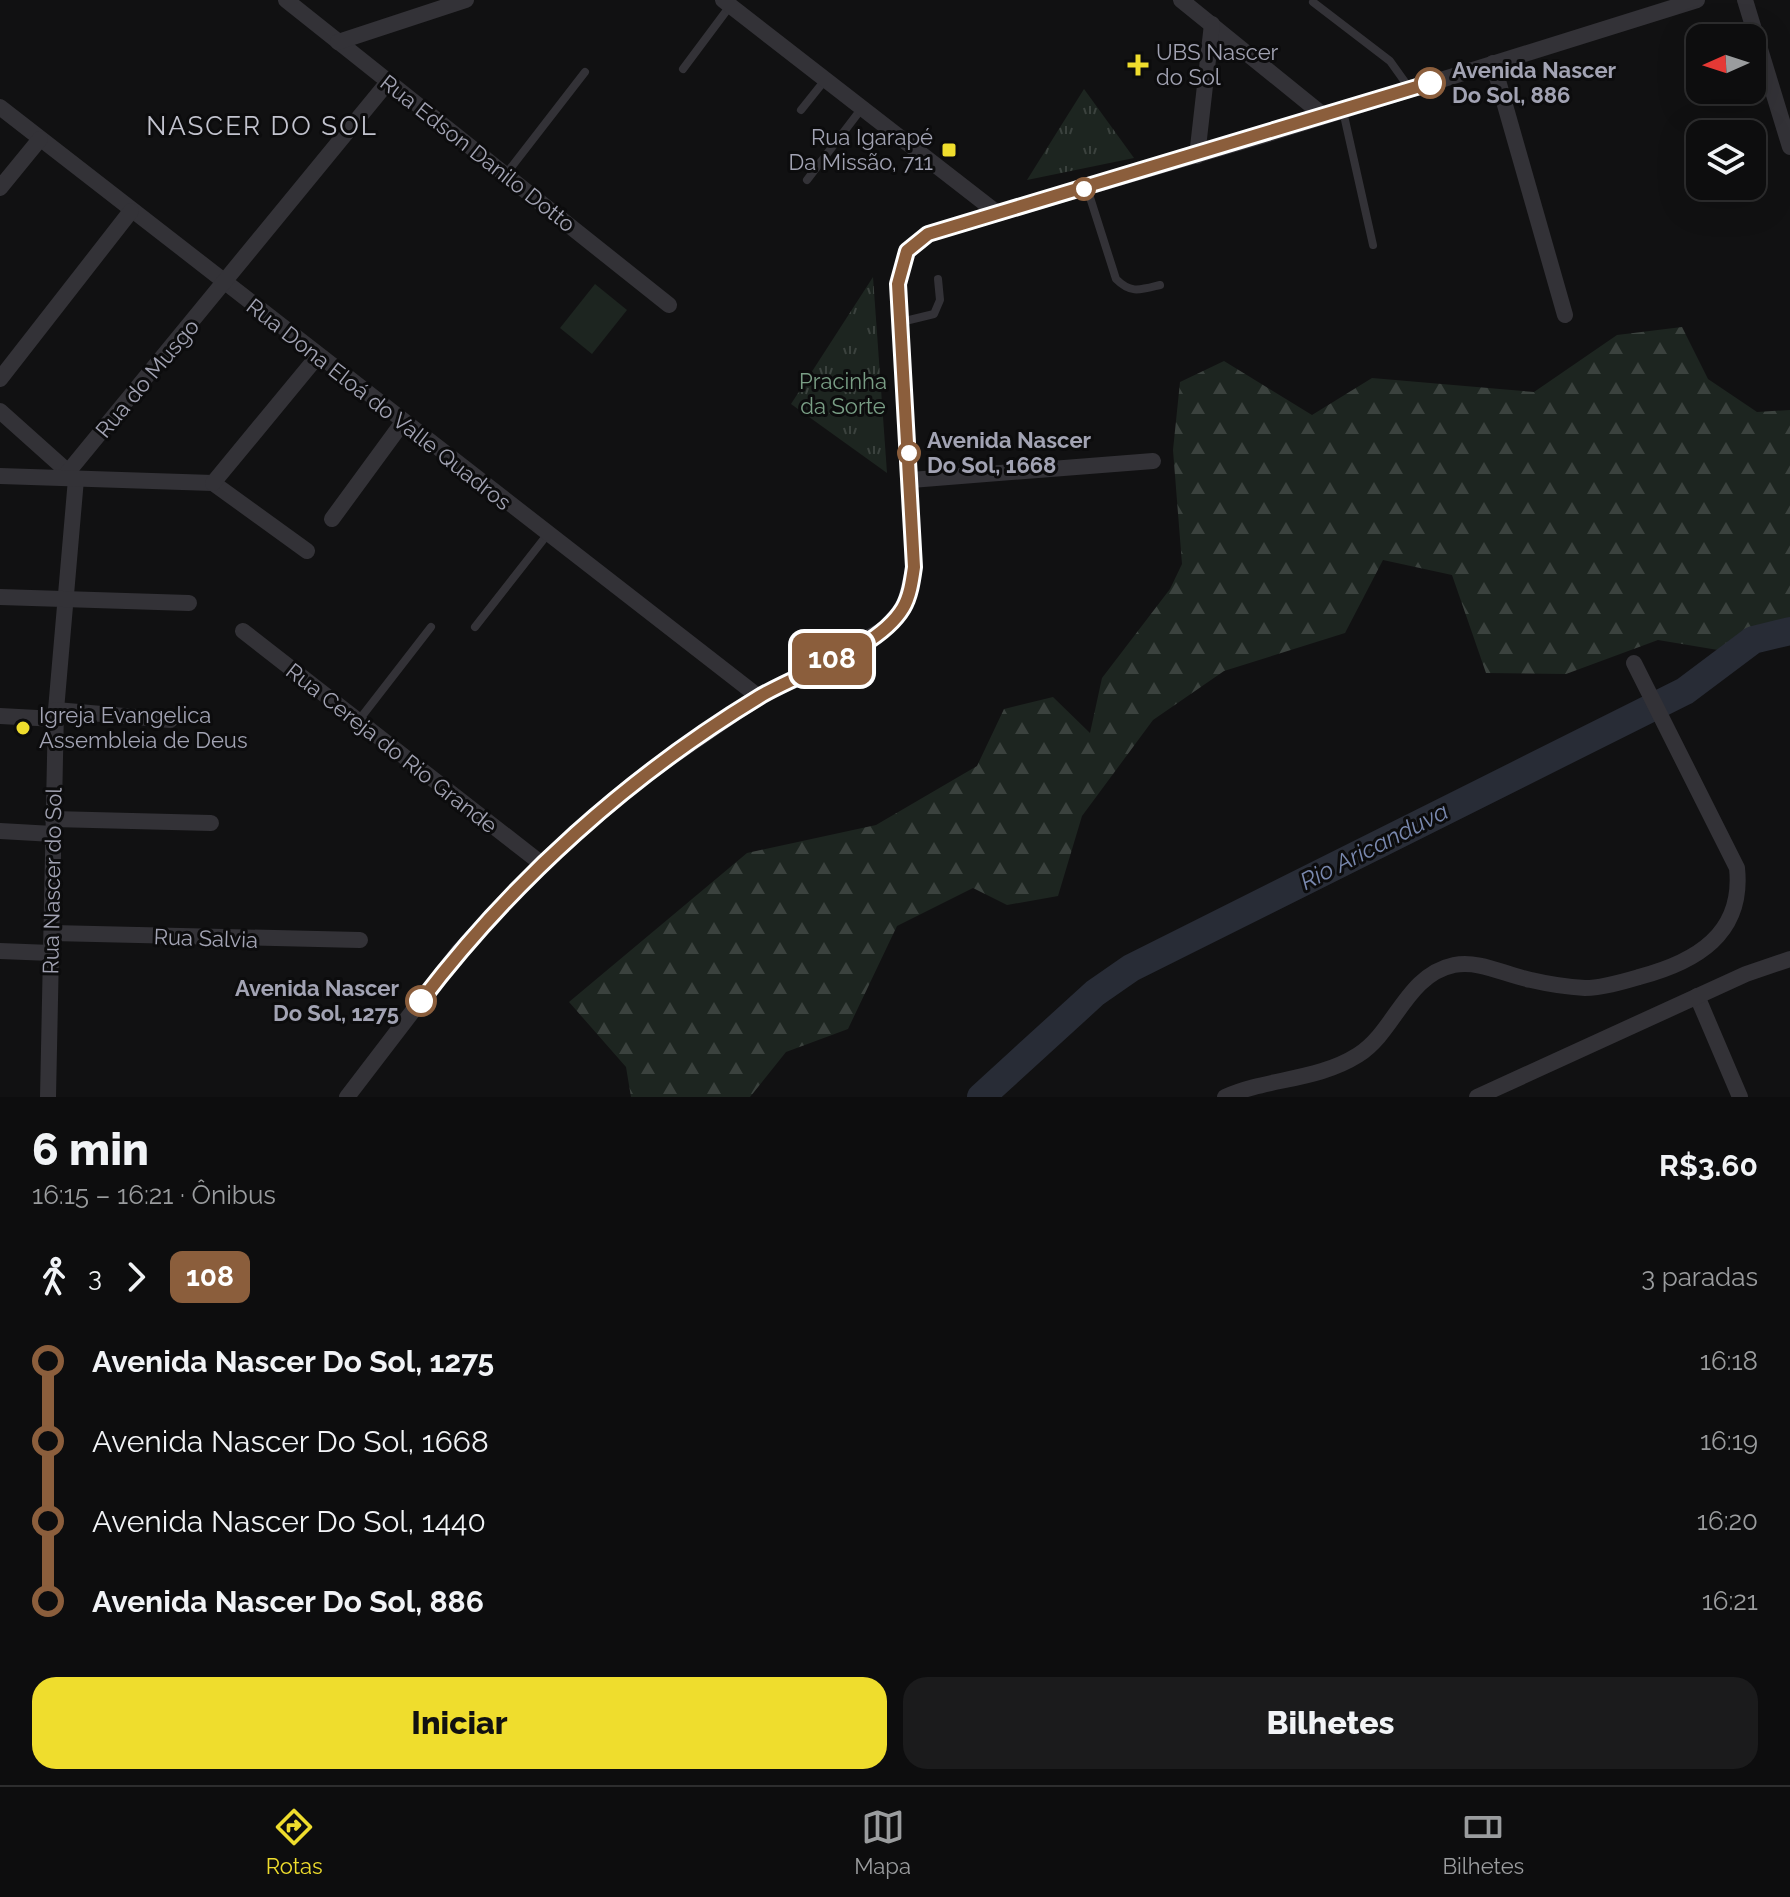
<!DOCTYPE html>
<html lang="pt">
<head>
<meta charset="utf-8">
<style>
	body { margin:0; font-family:Raleway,sans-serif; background:#1b1b1c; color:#f1f3f6; height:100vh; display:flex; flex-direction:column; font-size:30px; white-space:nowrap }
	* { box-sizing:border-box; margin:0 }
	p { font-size:26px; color:#9a9c9e }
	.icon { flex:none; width:44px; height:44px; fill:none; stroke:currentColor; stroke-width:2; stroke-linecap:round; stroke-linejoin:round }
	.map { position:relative; height:1097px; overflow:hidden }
	.side { display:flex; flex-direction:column; background:#0d0d0e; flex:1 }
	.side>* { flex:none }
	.badge { padding:0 16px; border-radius:12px; font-size:28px; line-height:52px }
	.needle { width:52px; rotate:267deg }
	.fabs { position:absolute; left:1686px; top:24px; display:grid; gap:16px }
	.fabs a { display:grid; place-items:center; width:80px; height:80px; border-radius:16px; background:#0d0d0e; box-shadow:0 8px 32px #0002,0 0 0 2px #2d2d2e; font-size:40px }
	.map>.badge { position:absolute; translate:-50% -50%; box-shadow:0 0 0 4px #fff }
	.legs { display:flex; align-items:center; gap:12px; height:88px; padding:0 32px; font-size:26px }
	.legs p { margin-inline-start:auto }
	.headline { display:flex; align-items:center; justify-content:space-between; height:136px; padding:0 32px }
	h1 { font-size:44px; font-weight:800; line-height:60px }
	.button { display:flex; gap:16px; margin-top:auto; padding:16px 32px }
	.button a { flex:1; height:92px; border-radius:24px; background:#efdd2d; color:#111; font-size:32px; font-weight:800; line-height:92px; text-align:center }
	.button a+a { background:#1b1b1c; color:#f1f3f6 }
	ul { padding:0 32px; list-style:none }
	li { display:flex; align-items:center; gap:28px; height:80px; font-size:30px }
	li i { display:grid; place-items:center; width:12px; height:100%; margin:0 10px; background:currentColor }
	li i::after { content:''; width:20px; height:20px; margin:-10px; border:6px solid; border-radius:50%; background:#0d0d0e }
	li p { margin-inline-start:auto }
	li:first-child i { background:linear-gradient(#0000 50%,currentColor 0) }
	li:last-child i { background:linear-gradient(currentColor 50%,#0000 0) }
	.dock { display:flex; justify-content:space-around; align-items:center; height:112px; border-top:2px solid #2d2d2e; background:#0d0d0e; font-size:22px; color:#9a9c9e }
	.dock a { display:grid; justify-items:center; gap:4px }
	.dock .current { color:#efdd2d }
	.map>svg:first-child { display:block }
	.grass { fill:#1d2520 }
	.forest { fill:url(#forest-firs) }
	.park { fill:url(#park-tufts) }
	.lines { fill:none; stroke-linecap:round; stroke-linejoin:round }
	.river { stroke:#282c36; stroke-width:28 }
	.service { stroke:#333237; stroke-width:8 }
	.minor { stroke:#333237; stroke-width:16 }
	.line-1-casing { stroke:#fff; stroke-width:18 }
	.line-1 { stroke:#8b5e3c; stroke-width:12 }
	.poi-dot { fill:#efdd2d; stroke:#0c0c0d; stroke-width:3 }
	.stop-1-dot { fill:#fff; stroke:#8b5e3c; stroke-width:4 }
	.labels { text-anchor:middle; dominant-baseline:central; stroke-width:6; stroke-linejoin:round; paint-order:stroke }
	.poi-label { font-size:22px; fill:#a2a3b3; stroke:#0c0c0d; text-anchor:start }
	.stop-label { font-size:22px; font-weight:bold; fill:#a2a3b3; stroke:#0c0c0d; text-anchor:start }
	.street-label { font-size:22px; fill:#a2a3b3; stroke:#0c0c0d }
	.park-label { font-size:22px; fill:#799e85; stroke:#0c0c0d }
	.water-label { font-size:24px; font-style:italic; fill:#7988ae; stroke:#0c0c0d }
	.quarter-label { font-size:26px; letter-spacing:2px; fill:#c3c4cf; stroke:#0c0c0d }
</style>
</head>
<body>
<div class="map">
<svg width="1790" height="1097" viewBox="0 0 1790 1097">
	<defs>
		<pattern id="forest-firs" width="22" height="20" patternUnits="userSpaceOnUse" patternTransform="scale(2)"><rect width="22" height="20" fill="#1d2520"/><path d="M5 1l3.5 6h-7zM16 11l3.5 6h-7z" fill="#3b423e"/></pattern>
		<pattern id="park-tufts" width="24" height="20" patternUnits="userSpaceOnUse" patternTransform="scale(2)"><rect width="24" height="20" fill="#1d2520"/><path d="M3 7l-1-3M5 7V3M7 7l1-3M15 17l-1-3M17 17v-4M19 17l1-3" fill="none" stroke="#3b423e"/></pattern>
	</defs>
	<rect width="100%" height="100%" fill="#111112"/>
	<polygon class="grass" points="595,284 627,310 592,354 560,328"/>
	<polygon class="forest" points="1682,327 1708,379 1757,412 1790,410 1790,630 1730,652 1658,640 1566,674 1486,673 1452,575 1383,560 1345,633 1224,671 1153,720 1082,816 1058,896 1007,905 973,888 897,926 848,1029 786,1052 750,1097 631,1097 626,1067 569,1002 747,853 876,825 977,766 1004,709 1053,697 1090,733 1102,678 1170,589 1182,564 1173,450 1180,382 1224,361 1312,415 1372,378 1534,392 1617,335"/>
	<g class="park">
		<polygon points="1084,89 1134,158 1027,180"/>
		<polygon points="873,277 887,473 791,404"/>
	</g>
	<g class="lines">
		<polyline class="river" points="981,1097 1095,993 1131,968 1685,691 1753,640 1790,631"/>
		<g class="service">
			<polyline points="1313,2 1390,61 1410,89"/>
			<polyline points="683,69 730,6"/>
			<polyline points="801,110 825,80"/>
			<polyline points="1343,111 1373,245"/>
			<polyline points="506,174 585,72"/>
			<polyline points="807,180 862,108"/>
			<path d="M1087,188L1116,279C1131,294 1140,290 1160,285"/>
			<polyline points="901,322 934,314 940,300 938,279"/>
			<polyline points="475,627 547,535"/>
			<polyline points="359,720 431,627"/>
		</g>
		<g class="minor">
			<polyline points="286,0 669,305"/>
			<polyline points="723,0 996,212"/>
			<polyline points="1181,0 1323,115"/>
			<polyline points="1745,0 1790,147"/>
			<polyline points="338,42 466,0"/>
			<polyline points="1493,63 1565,315"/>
			<polyline points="0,107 759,697"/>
			<polyline points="1197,156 1212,24"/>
			<polyline points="0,188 40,139"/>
			<polyline points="0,379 131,211"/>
			<polyline points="0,411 76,479 56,710 48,1097"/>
			<polyline points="68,472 388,82"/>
			<polyline points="0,476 213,483 307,551"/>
			<polyline points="911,480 1153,461"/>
			<polyline points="213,483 317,357"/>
			<polyline points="332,519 403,422"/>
			<polyline points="0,597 189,603"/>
			<polyline points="243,631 542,864"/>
			<polyline points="56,710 170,720"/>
			<polyline points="0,716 56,719"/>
			<polyline points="53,819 211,823"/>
			<polyline points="0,831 53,834"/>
			<polyline points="52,933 360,940"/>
			<polyline points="0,951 51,953"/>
			<polyline points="1697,996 1740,1097"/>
			<polyline points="347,1097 458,952 542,864 638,780 759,697 884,629 904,607 914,567 898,284 907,251 928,234 1265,135 1697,0"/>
			<path d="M1225,1097C1267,1078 1317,1081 1358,1055C1395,1032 1406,975 1454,965C1480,960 1505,975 1531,980C1548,984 1568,987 1585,988C1602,988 1622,982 1639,977C1696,962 1744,934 1737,868L1634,663"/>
			<polyline points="1477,1097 1746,974 1790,959"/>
		</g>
	</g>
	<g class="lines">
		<defs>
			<path id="line-1" d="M421,1001C513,880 629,776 759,697C800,672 878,650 903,608C910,596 912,581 914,567L898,284L907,251L928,234L1430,83"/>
		</defs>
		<use href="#line-1" class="line-1-casing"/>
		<use href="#line-1" class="line-1"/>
	</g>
	<g class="poi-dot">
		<path d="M1134 53h8v8h8v8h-8v8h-8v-8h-8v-8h8z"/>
		<rect x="941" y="142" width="16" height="16" rx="4"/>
		<circle cx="23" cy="728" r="8"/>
	</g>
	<g class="stop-1-dot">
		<circle cx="1430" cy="83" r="14"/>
		<circle cx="1084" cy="189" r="10"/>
		<circle cx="909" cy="453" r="10"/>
		<circle cx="421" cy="1001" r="14"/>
	</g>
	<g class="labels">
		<g class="poi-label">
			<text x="1156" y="52">UBS Nascer<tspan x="1156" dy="25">do Sol</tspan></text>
			<text x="933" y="137" text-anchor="end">Rua Igarapé<tspan x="933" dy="25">Da Missão, 711</tspan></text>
			<text x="39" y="715">Igreja Evangelica<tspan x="39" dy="25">Assembleia de Deus</tspan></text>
		</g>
		<g class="stop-label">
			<text x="1452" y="70">Avenida Nascer<tspan x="1452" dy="25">Do Sol, 886</tspan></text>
			<text x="927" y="440">Avenida Nascer<tspan x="927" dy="25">Do Sol, 1668</tspan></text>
			<text x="399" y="988" text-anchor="end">Avenida Nascer<tspan x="399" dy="25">Do Sol, 1275</tspan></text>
		</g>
		<g class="street-label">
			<text transform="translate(478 153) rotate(38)">Rua Edson Danilo Dotto</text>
			<text transform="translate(147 378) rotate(-50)">Rua do Musgo</text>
			<text transform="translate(379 404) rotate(38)">Rua Dona Eloá do Valle Quadros</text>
			<text transform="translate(392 748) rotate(38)">Rua Cereja do Rio Grande</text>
			<text transform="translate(52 881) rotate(-89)">Rua Nascer do Sol</text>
			<text transform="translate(206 938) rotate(2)">Rua Salvia</text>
		</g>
		<g class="park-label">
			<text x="843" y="381">Pracinha<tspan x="843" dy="25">da Sorte</tspan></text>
		</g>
		<g class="water-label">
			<text transform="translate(1374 846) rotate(-27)">Rio Aricanduva</text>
		</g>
		<g class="quarter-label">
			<text x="262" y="126">NASCER DO SOL</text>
		</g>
	</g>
</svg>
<div class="fabs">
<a><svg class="needle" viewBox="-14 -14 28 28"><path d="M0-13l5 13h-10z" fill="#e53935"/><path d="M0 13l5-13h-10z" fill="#9a9c9e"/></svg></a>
<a><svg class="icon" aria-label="layers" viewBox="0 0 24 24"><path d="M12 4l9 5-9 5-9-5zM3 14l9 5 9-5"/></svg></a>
</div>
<b class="badge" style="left:832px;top:659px;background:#8b5e3c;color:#fff">108</b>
</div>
<section class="side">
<div class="headline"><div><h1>6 min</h1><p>16:15 – 16:21 · Ônibus</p></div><b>R$3.60</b></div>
<div class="legs"><svg class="icon" aria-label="walk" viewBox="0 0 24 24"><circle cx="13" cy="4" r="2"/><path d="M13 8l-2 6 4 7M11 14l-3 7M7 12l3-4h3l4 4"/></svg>3<svg class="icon" aria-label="forward" viewBox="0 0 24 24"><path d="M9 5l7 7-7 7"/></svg><b class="badge" style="background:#8b5e3c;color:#fff">108</b><p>3 paradas</p></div>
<ul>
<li><i style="color:#8b5e3c"></i><b>Avenida Nascer Do Sol, 1275</b><p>16:18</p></li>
<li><i style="color:#8b5e3c"></i><span>Avenida Nascer Do Sol, 1668</span><p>16:19</p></li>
<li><i style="color:#8b5e3c"></i><span>Avenida Nascer Do Sol, 1440</span><p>16:20</p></li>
<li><i style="color:#8b5e3c"></i><b>Avenida Nascer Do Sol, 886</b><p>16:21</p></li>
</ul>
<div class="button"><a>Iniciar</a><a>Bilhetes</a></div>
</section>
<nav class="dock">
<a class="current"><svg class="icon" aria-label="directions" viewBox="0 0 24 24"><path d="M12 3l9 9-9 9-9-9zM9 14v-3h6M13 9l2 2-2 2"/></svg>Rotas</a>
<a><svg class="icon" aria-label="map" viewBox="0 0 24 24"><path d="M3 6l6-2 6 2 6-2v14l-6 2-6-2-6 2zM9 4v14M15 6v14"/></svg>Mapa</a>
<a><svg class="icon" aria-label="tickets" viewBox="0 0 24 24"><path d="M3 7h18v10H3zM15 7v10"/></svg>Bilhetes</a>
</nav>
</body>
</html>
